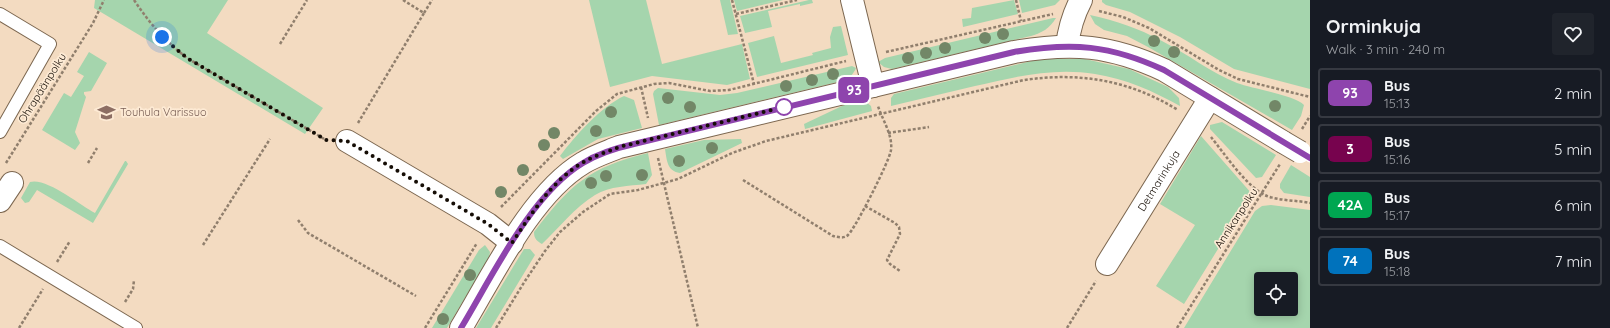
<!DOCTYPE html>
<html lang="en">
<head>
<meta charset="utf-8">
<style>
	body { margin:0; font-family:Quicksand,sans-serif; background:#20242c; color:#f1f3f6; height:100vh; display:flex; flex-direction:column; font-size:15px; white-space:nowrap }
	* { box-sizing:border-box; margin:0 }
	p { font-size:13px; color:#9ea1a6 }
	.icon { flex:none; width:22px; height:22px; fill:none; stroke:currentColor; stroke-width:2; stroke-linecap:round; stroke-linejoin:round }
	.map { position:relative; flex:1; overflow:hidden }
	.panel { display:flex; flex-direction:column; background:#171b24; width:300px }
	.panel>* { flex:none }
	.badge { padding:0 8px; border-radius:6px; font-size:14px; line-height:26px }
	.buttons { position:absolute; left:1254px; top:272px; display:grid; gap:8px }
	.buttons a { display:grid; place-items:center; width:44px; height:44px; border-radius:4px; background:#171b24; box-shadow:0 2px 10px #0003; font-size:20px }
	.you { position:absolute; width:20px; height:20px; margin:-10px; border:3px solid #fff; border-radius:50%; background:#1a73e8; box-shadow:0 0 0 6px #1a73e833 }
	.map>.badge { position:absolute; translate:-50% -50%; box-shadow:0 0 0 2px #fff }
	.round { display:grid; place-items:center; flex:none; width:42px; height:42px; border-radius:4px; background:#20242c }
	.overview { display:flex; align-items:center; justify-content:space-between; height:68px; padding:0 16px }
	h1 { font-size:19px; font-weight:700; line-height:30px }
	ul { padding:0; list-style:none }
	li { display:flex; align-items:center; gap:12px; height:50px; margin:0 8px 6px; padding:0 8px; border:2px solid #363941; border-radius:4px }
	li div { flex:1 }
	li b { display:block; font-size:15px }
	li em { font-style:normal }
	li .badge { min-width:44px; font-weight:700; text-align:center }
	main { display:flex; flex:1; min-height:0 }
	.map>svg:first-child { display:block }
	.green { fill:#a5d5ad; fill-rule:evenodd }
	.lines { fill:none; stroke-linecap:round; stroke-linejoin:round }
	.lane-casing { stroke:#7c6750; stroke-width:14 }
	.street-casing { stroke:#7c6750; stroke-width:24 }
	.secondary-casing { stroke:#7c6750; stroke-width:24 }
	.path { stroke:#907f6d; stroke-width:2.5; stroke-dasharray:3 2; stroke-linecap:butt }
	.lane { stroke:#fff; stroke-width:12 }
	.street { stroke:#fff; stroke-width:22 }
	.secondary { stroke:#fff; stroke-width:22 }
	.secondary-bridge-casing { stroke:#7c6750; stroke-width:24; stroke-linecap:butt }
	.secondary-bridge { stroke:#fff; stroke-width:22 }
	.tree { fill:#728767 }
	.line-casing { stroke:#fff; stroke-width:9 }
	.line { stroke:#8e44ad; stroke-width:6 }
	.walk { stroke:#150d05; stroke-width:4; stroke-dasharray:0 7.2 }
	.stop-dot { fill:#fff; stroke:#8e44ad; stroke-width:2 }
	.labels { text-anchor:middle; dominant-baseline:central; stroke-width:3.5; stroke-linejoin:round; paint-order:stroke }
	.street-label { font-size:11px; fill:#150d05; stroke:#fdead4 }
	.education-label { font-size:11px; fill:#785e54; stroke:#fdead4; text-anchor:start }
</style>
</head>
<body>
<main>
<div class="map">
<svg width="1310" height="328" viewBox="0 0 1310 328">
	<rect width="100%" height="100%" fill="#f3dbc1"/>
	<g class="green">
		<polygon points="95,0 228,0 207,33 323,108 305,134 94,8"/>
		<polygon points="589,0 646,0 662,64 742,44 750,79 727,85 652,76 610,87"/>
		<polygon points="720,0 730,0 738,34 728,35"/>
		<polygon points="734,0 783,0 737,11"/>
		<polygon points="809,0 812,0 813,3 800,6 800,4 768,11 772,27 745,33 740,16"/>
		<polygon points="1014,0 1018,14 963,27 962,19 971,18 972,8"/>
		<polygon points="1019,0 1060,0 1055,5 1022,13"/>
		<polygon points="1102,0 1310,0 1310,89 1234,69 1180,37 1130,12 1106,5 1102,2"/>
		<path d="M1090,15C1117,21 1138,28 1162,41C1188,54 1211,73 1237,83C1253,89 1295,95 1304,105L1301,116L1292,130L1148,47L1127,36L1104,30L1095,24Z"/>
		<path d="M1053,18H1056C1050,28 1042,33 1031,36L892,69L884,67L878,62L885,58Z"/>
		<polygon points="841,26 848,55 757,77 748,43 774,36 781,63 813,55 812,53 831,48 830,37 833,27"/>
		<polygon points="89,52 107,63 91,91 84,92 84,94 86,97 75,132 80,143 75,150 42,130 64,93 71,97 84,76 77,72"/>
		<path d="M1040,59H1085L1129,69L1168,87L1179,98L1180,106C1153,91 1126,79 1095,74C1054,67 1014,77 975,86C947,93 919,99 891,106V98L894,94Z"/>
		<path d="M852,66L856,68C853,75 849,78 842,81L659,125L653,94L654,91L658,88L720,95L737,93Z"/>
		<path d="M624,96L634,100L642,128L598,139L563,159L560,156C575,136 602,106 624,96Z"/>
		<polygon points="865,101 871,106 872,111 805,129 804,124 844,105"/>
		<polygon points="1222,122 1276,155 1262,177 1256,178 1210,129 1210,125"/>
		<polygon points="1201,136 1252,194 1184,304 1156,286 1195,225 1160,204"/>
		<path d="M741,139L742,143L680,173C667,171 667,161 665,149L704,140Z"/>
		<path d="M648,153L652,175L646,184C629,186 610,186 595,195C575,207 559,228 542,244C537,241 534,239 534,232C570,185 589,167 648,153Z"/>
		<path d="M125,161H126L128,164L93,223L37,190L29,202L25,203L21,198L30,182C46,177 80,205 95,213Z"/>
		<polygon points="1291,165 1310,177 1310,197 1284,193 1280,188 1280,184"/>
		<path d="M1271,205L1310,210V328H1184L1255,211L1262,206ZM1261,279H1291V309H1261Z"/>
		<polygon points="485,245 490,252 489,258 447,328 432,328 479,250"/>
		<polygon points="524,249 530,249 535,255 491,328 476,328"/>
	</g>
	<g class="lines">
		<defs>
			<g id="lane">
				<polyline points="0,14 50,44 0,132"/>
				<polyline points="0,246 136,328"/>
			</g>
			<g id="street">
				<polyline points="852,0 873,86"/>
				<path d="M1067,46C1069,29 1073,15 1081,0"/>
				<polyline points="347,141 488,224 512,243"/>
				<polyline points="0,201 12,183"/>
				<path id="s1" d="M1107,264L1210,98"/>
			</g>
			<path id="secondary" d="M461,328C492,277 531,194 583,163C594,156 607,152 619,147L1014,52C1073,42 1110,45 1164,70L1283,142"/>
		</defs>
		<use href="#lane" class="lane-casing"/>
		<use href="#street" class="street-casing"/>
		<use href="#secondary" class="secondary-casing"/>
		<g class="path">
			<path d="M134,0C151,25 163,39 187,58L326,140"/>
			<polyline points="732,0 754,84"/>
			<polyline points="1016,0 1021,21"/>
			<polyline points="1099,11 1123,17 1149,28 1219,70 1238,79 1310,97"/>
			<polyline points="424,13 432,0"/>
			<polyline points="736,14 797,0"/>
			<polyline points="280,44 307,0"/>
			<polyline points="886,52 1053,14"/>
			<polyline points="641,87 648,118"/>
			<polyline points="358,123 424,13 403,0"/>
			<polyline points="1302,129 1310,116"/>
			<polyline points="888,133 929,127"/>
			<path d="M1211,137C1224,153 1248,189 1267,196C1280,201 1296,200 1310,203"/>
			<polyline points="658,158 698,328"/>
			<polyline points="6,163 93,23 104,0"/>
			<polyline points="88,163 97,148"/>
			<path d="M743,180L833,236C838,237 844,239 848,235C855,229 890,160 891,150C893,135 882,119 878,106"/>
			<polyline points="865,206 895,223 899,227 900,234 887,260 890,264 900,271"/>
			<polyline points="501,207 596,111 617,94 654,84 669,83 710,91 729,90 846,61"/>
			<polyline points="298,220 308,233 416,296"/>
			<polyline points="203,245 270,139"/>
			<polyline points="57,262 70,241"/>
			<polyline points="125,302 133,289 134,280"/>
			<polyline points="19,328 43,289"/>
			<polyline points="425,328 477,243"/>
			<path d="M496,328L525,281L545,251L560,232L583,212L610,194L638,190L678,179L732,153L766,141L1024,80C1080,72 1129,80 1178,110"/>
			<polyline points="1067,328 1096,281"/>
			<polyline points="1177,328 1280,164"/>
		</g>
		<use href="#lane" class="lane"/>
		<use href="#street" class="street"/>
		<use href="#secondary" class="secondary"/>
		<defs>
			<polyline id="secondary-bridge" points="1283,142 1300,152"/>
		</defs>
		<use href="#secondary-bridge" class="secondary-bridge-casing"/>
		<use href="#secondary-bridge" class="secondary-bridge"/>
	</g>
	<g class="tree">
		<circle cx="1003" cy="34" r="6"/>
		<circle cx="985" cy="38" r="6"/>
		<circle cx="1154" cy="41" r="6"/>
		<circle cx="945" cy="48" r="6"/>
		<circle cx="1174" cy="52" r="6"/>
		<circle cx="926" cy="53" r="6"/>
		<circle cx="908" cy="58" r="6"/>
		<circle cx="833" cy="74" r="6"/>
		<circle cx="812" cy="80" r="6"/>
		<circle cx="786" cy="86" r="6"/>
		<circle cx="668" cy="98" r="6"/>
		<circle cx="1275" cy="106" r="6"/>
		<circle cx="690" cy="107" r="6"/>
		<circle cx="611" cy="112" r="6"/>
		<circle cx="596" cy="131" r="6"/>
		<circle cx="554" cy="133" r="6"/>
		<circle cx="544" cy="145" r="6"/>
		<circle cx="712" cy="148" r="6"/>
		<circle cx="679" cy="161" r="6"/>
		<circle cx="523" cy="170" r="6"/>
		<circle cx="642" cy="175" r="6"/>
		<circle cx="606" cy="176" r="6"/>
		<circle cx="591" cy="183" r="6"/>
		<circle cx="501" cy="192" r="6"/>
		<circle cx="470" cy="275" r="6"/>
		<circle cx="443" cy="319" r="6"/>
	</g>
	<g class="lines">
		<defs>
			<path id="line" d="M461,328C492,277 531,194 583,163C599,153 616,148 634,144L1014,52C1072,42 1110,45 1164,70L1310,158"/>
		</defs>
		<use href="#line" class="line-casing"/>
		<use href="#line" class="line"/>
		<path class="walk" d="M162,37L187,58L326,140L347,141L488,224L512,243C532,213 551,182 582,163C594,156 607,152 619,147L784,107"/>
	</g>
	<defs>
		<symbol id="school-bare" viewBox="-9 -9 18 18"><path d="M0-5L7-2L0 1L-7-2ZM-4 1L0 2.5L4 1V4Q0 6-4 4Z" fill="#8d6e63" stroke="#fdead4" stroke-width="2.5" paint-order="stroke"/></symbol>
	</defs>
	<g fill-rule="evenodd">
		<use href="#school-bare" x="94" y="100" width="25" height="25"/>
	</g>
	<circle class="stop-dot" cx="784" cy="107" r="8"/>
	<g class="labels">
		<g class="street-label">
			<text transform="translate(42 88) rotate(-58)">Ohrapäänpolku</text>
			<text stroke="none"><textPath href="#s1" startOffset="98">Detmarinkuja</textPath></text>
			<text transform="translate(1236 218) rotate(-57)">Annikanpolku</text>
		</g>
		<g class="education-label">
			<text x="120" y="112">Touhula Varissuo</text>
		</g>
	</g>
</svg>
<div class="buttons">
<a><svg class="icon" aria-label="locate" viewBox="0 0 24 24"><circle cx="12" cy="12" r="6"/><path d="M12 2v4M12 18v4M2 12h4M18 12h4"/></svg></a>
</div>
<div class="you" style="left:162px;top:37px"></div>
<b class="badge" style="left:854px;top:90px;background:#8e44ad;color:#fff">93</b>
</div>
<section class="panel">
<div class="overview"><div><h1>Orminkuja</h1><p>Walk · 3 min · 240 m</p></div><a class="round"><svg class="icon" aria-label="heart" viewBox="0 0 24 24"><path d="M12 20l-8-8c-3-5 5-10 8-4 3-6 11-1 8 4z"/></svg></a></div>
<ul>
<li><span class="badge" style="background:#8e44ad;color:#fff">93</span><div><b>Bus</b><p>15:13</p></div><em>2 min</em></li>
<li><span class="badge" style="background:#77034e;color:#fff">3</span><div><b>Bus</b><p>15:16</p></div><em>5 min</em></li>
<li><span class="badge" style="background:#00a651;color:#fff">42A</span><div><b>Bus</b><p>15:17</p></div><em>6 min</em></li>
<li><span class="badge" style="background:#0072bc;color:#fff">74</span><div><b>Bus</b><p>15:18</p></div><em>7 min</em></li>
</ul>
</section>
</main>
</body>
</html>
